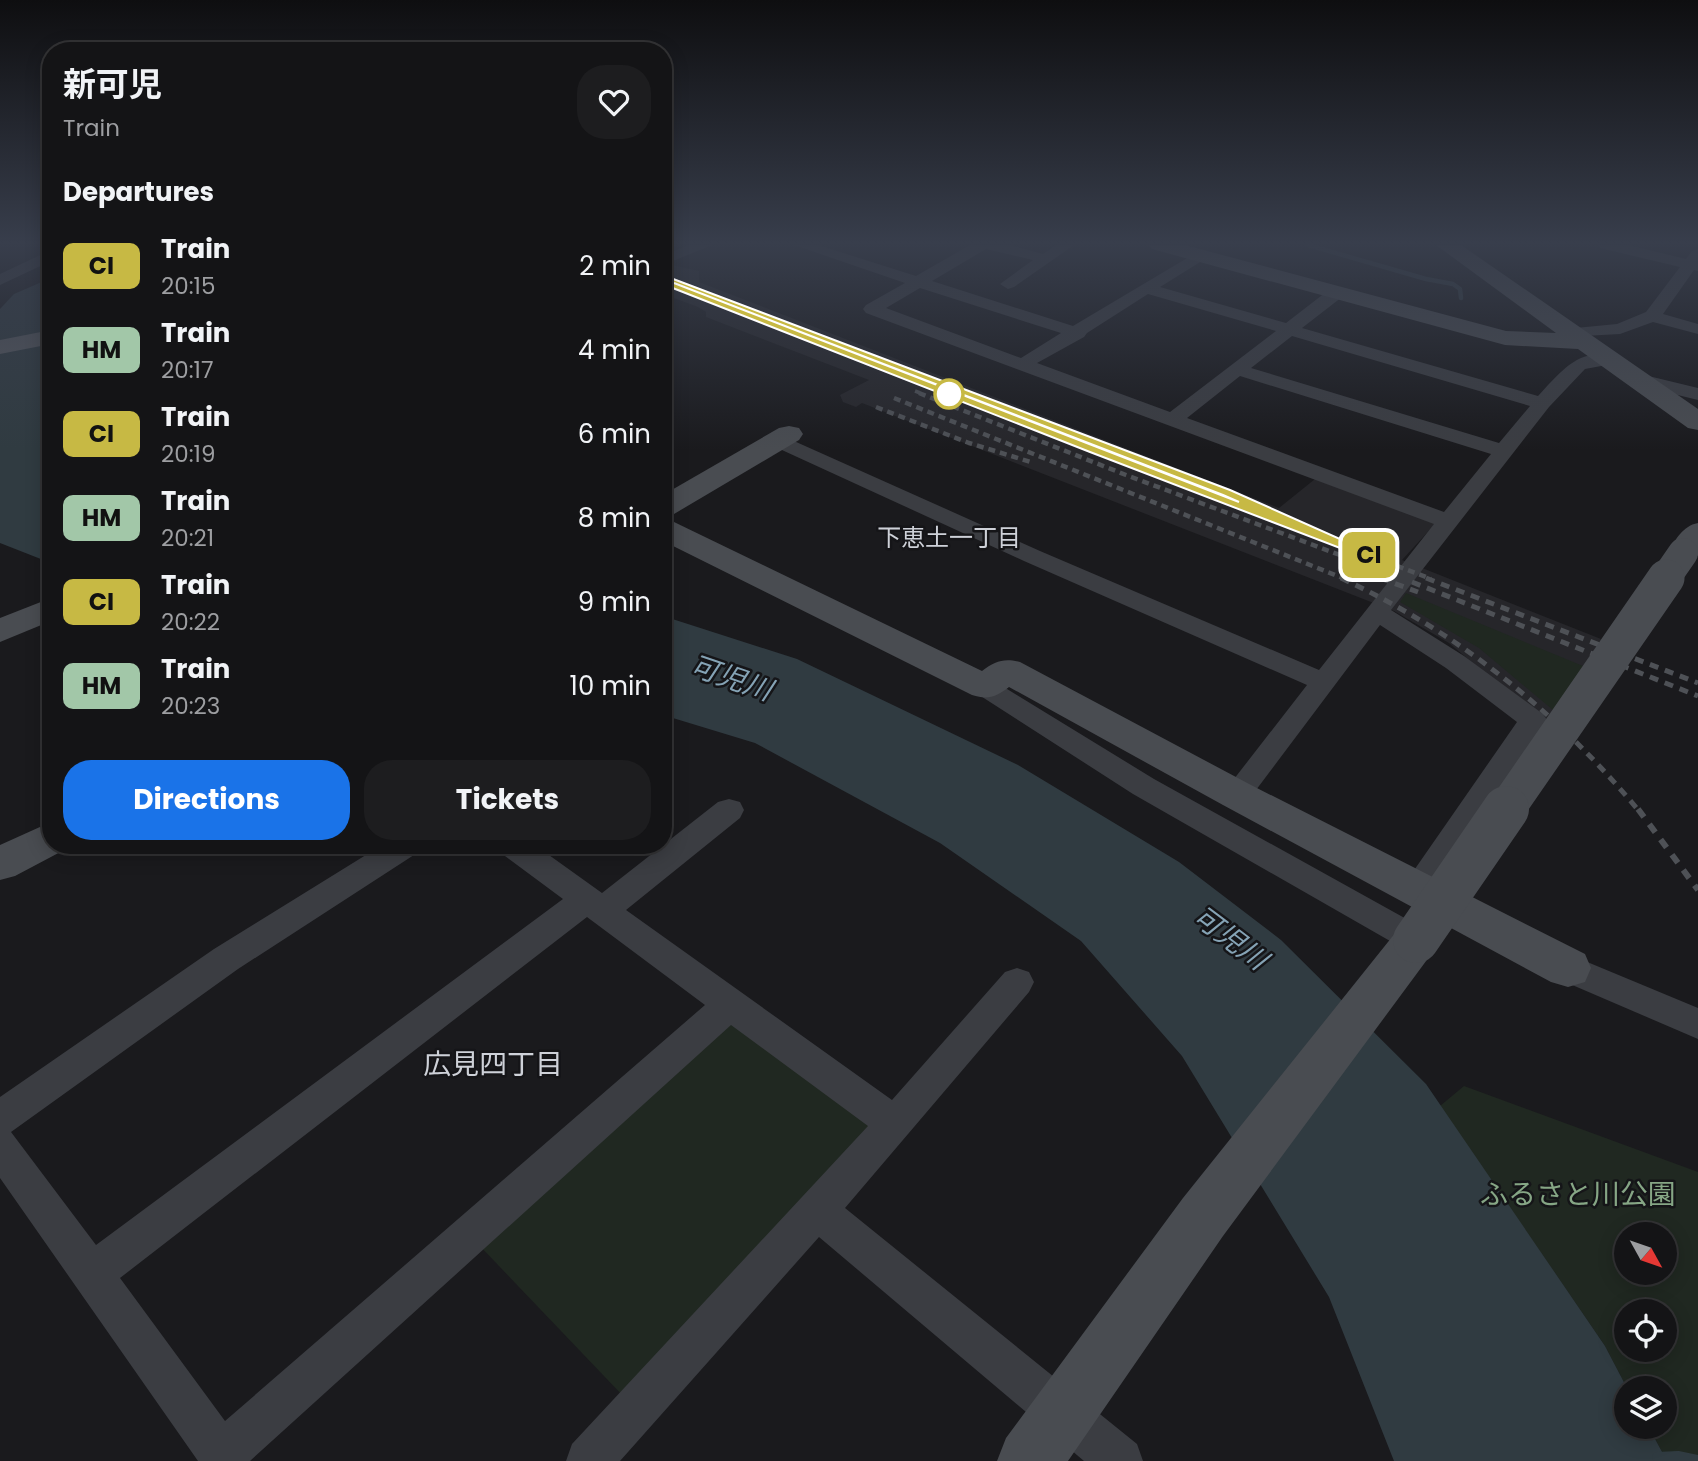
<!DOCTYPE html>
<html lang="en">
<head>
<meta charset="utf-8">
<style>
	body { margin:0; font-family:Poppins,"Noto Sans JP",sans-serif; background:#1d1d1f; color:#f1f3f6; height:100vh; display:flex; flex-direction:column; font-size:26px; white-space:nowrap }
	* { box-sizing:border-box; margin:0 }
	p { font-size:23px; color:#9d9ea1 }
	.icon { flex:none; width:38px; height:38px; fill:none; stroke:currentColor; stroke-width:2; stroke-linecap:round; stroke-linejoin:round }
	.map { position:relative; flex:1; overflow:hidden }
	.panel { position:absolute; left:42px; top:42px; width:630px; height:812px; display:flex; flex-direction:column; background:#141416; border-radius:28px; box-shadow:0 4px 18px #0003,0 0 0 2px #333335 }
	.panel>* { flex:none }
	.badge { padding:0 14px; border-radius:10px; font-size:24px; line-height:46px }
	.needle { width:46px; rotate:130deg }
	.tools { position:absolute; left:1614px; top:1222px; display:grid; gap:14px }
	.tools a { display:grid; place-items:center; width:63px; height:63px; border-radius:50%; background:#141416; box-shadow:0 4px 18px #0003,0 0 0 2px #333335; font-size:35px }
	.map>.badge { position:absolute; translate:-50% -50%; box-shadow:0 0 0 4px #fff }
	h2 { padding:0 21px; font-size:26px; line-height:63px }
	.round { display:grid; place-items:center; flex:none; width:74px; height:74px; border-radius:28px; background:#1d1d1f }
	.head { display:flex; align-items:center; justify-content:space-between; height:119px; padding:0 21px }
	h1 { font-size:33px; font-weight:700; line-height:52px }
	.cta { display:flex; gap:14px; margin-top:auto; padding:14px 21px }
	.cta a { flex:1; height:80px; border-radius:28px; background:#1a73e8; color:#fff; font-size:28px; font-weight:700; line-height:80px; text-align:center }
	.cta a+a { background:#1d1d1f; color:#f1f3f6 }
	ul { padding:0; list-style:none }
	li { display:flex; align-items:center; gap:21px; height:84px; padding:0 21px }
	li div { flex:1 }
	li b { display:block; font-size:26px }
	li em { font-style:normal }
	li .badge { min-width:77px; font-weight:700; text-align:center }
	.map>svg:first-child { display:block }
	.built { fill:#26262a }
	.green { fill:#202821; fill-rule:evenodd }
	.water { fill:#303b41 }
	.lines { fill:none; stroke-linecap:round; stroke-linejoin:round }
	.stream-far1 { stroke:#303b41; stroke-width:4.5 }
	.stream { stroke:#303b41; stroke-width:10 }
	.street { fill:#3b3d42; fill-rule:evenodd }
	.secondary { fill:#494c51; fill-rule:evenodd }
	.primary { fill:#575a60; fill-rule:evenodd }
	.rail-far3 { stroke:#4e5156; stroke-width:3.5; stroke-dasharray:5 4.5; stroke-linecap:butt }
	.rail-far2 { stroke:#4e5156; stroke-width:4.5; stroke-dasharray:7 5; stroke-linecap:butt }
	.rail-far1 { stroke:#4e5156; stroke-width:5; stroke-dasharray:9 7; stroke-linecap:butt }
	.rail { stroke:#4e5156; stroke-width:6; stroke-dasharray:10 9; stroke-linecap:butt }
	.secondary-bridge-far2 { stroke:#494c51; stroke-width:30 }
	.secondary-bridge-far1 { stroke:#494c51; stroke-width:37 }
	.secondary-bridge { stroke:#494c51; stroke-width:46 }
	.line { fill:#c7b944; stroke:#fff; stroke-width:2; fill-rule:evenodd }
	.stop-dot { fill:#fff; stroke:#c7b944; stroke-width:3.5 }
	.labels { text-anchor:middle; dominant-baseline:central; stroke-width:5; stroke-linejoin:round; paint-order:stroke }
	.neighbourhood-label { font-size:24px; fill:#ced1d8; stroke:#151518 }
	.near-water-label { font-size:28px; font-style:italic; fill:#85a3b5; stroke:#151518 }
	.near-neighbourhood-label { font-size:28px; fill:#ced1d8; stroke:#151518 }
	.near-park-label { font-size:28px; fill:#86a685; stroke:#151518 }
</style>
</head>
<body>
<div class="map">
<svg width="1698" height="1461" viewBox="0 0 1698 1461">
	<rect width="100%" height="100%" fill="#1a1a1d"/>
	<polygon class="built" points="663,263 699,271 699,282 1279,508 1315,479 1436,523 1402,560 1601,639 1546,725 1449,643 1394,611 862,403 856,407 843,402 840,395 869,380 706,317 706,312 698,307 663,294"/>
	<g class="green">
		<polygon points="1406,593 1583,666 1553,710 1479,648 1400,602"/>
		<polygon points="730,1018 873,1124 625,1398 477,1243"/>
		<path d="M1464,1086L1698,1172V1461H1667L1648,1426H1664V1388H1627L1605,1346L1440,1106ZM1626,1234H1664V1272H1626ZM1626,1311H1664V1349H1626Z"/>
	</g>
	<g class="water">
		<polygon points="51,278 51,563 0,543 0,309 14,294"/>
		<polygon points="663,616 797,659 1018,765 1179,862 1281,940 1426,1084 1605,1346 1627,1388 1626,1426 1648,1426 1667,1461 1394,1461 1329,1297 1182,1056 1081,941 940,843 755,743 663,715"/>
	</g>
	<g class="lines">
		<polyline class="stream-far1" points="1308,245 1426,279 1453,284 1460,289 1461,298"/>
		<polyline class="stream" points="1657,1457 1678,1456 1698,1460"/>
		<g class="street">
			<polygon points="689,245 712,245 663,265 663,255"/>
			<path d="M794,245H818L916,276L970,245H1010L1043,254L1056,245H1074L1014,287L1008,289L1000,284L1033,260L986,249L932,281L1073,326L1199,251L1205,253L1207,256L1205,259L1160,287L1286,323L1330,289H1342L1344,293L1342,297L1302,328L1538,396C1559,374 1578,347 1612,356L1615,360L1612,364L1585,369L1549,407L1391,610L1464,656L1543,714L1547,720L1428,898L1417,901L1406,898L1401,889L1517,722L1446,668L1380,625L1247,802L1237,806L1227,802L1222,795L1227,788L1307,685L1024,561L771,445L768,441L771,437H785L1040,551L1319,670L1434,524L866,313L863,309L866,305L905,283ZM920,288L1061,333L1021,358L886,308ZM1148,294L1276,331L1170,412L1037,363L1084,337L1087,333ZM1292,336L1530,406L1499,443L1251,368ZM1240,376L1491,454L1444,512L1187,418Z"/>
			<polygon points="1598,245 1628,245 1686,259 1692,251 1698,249 1698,271 1694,270 1663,314 1698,324 1698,334 1653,322 1620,334 1565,337 1562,333 1565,329 1617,324 1646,312 1680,267 1600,248"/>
			<polygon points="51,250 51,261 0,285 0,274"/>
			<polygon points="1632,372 1698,388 1698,400 1625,382 1623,378"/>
			<polygon points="985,678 994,681 1154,779 1428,931 1433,940 1428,949 1416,953 1404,949 1133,794 976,693 972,687 976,681"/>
			<path d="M729,799L740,802L744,810L740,818L626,910L892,1100L1005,972L1017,968L1029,972L1034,982L1029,992L845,1208L1137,1444L1143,1461H1084L819,1237L620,1461H566L572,1444L868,1126L731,1025L250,1461H198L0,1178V1097L214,949L382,845H421L417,853L238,969L11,1132L96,1245L563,899L501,853L497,845H535L602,893L718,802ZM587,917L705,1005L225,1421L120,1278Z"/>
			<polygon points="1568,954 1698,1008 1698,1039 1556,978 1551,968 1556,958"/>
		</g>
		<g class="secondary">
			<polygon points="1149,245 1185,245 1506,331 1556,333 1436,245 1461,245 1698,409 1698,430 1688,428 1578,349 1505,345 1152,249"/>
			<polygon points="789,426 799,428 803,434 799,440 674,514 663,517 663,495 779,428"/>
			<path d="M663,520L674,522L982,671C995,661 1004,658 1020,662L1251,785L1585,954L1591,968L1585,982L1568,987L1551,982L1223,805L1009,687C996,697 988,700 972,695L663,541Z"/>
			<path d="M1698,523V555L1694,560L1683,563L1672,560L1667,553C1676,540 1682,526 1698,523Z"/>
			<polygon points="51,598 51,621 0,642 0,618"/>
			<polygon points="51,822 51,845 68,845 66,849 15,876 0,880 0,845"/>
			<polygon points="1416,922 1432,927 1439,940 1432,953 1223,1236 1068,1461 997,1461 1006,1438 1183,1198 1400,927"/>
		</g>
		<polygon class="primary" points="51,330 51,344 0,354 0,340"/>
		<g class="rail-far3">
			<polyline points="663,282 953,394"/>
			<polyline points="915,391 923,394"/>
		</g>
		<g class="rail-far2">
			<polyline points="919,393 1126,475 1356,561"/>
			<polyline points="949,393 1431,579"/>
			<polyline points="894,398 1345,579"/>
			<polyline points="876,407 969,443 1034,463"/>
			<polyline points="1365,572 1385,579"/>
		</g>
		<g class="rail-far1">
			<path d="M1341,578C1459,633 1556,711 1639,811"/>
			<polyline points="1380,578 1418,592"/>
			<polyline points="1426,578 1698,683"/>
			<polyline points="1412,582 1698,696"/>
		</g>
		<polyline class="rail" points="1638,809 1698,890"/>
		<polyline class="secondary-bridge-far2" points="1665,579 1683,553"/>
		<polyline class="secondary-bridge-far1" points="1505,811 1666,578"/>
		<polyline class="secondary-bridge" points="1416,940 1506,809"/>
	</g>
	<linearGradient id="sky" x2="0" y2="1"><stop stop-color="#0e0e10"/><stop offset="0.54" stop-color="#383e4c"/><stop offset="1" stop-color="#383e4c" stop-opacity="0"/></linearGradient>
	<rect width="1698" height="450" fill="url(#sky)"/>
	<path class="line" d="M660,274L1230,490L1376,555L1366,558L1090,452L660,283V280H666L660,278ZM674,283L1223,495L1239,502Z"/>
	<circle class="stop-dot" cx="949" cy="394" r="14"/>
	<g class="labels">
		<g class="neighbourhood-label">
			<text x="949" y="537">下恵土一丁目</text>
		</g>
		<g class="near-water-label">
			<text transform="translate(731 678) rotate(19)">可児川</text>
			<text transform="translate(1230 938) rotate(37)">可児川</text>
		</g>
		<g class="near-neighbourhood-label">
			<text x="493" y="1064">広見四丁目</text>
		</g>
		<g class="near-park-label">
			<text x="1578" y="1194">ふるさと川公園</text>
		</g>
	</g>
</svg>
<div class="tools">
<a><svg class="needle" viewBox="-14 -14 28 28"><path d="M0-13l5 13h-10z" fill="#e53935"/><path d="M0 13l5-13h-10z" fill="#9d9ea1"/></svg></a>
<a><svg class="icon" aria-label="locate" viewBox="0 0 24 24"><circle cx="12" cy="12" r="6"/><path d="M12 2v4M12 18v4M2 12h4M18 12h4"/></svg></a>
<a><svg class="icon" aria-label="layers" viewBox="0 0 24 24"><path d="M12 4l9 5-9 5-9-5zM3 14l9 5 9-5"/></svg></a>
</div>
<b class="badge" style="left:1369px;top:555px;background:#c7b944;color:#111">CI</b>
<section class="panel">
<div class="head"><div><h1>新可児</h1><p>Train</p></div><a class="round"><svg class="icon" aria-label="heart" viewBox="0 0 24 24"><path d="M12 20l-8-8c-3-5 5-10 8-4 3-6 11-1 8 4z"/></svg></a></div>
<h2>Departures</h2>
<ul>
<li><span class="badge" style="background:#c7b944;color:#111">CI</span><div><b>Train</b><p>20:15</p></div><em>2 min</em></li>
<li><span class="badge" style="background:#a2c7a8;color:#111">HM</span><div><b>Train</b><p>20:17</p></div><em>4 min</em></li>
<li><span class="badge" style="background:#c7b944;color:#111">CI</span><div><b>Train</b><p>20:19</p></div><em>6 min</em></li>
<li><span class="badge" style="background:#a2c7a8;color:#111">HM</span><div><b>Train</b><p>20:21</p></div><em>8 min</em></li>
<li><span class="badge" style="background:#c7b944;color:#111">CI</span><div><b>Train</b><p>20:22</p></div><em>9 min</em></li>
<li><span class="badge" style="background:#a2c7a8;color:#111">HM</span><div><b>Train</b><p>20:23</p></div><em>10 min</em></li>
</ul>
<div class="cta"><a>Directions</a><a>Tickets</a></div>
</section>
</div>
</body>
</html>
